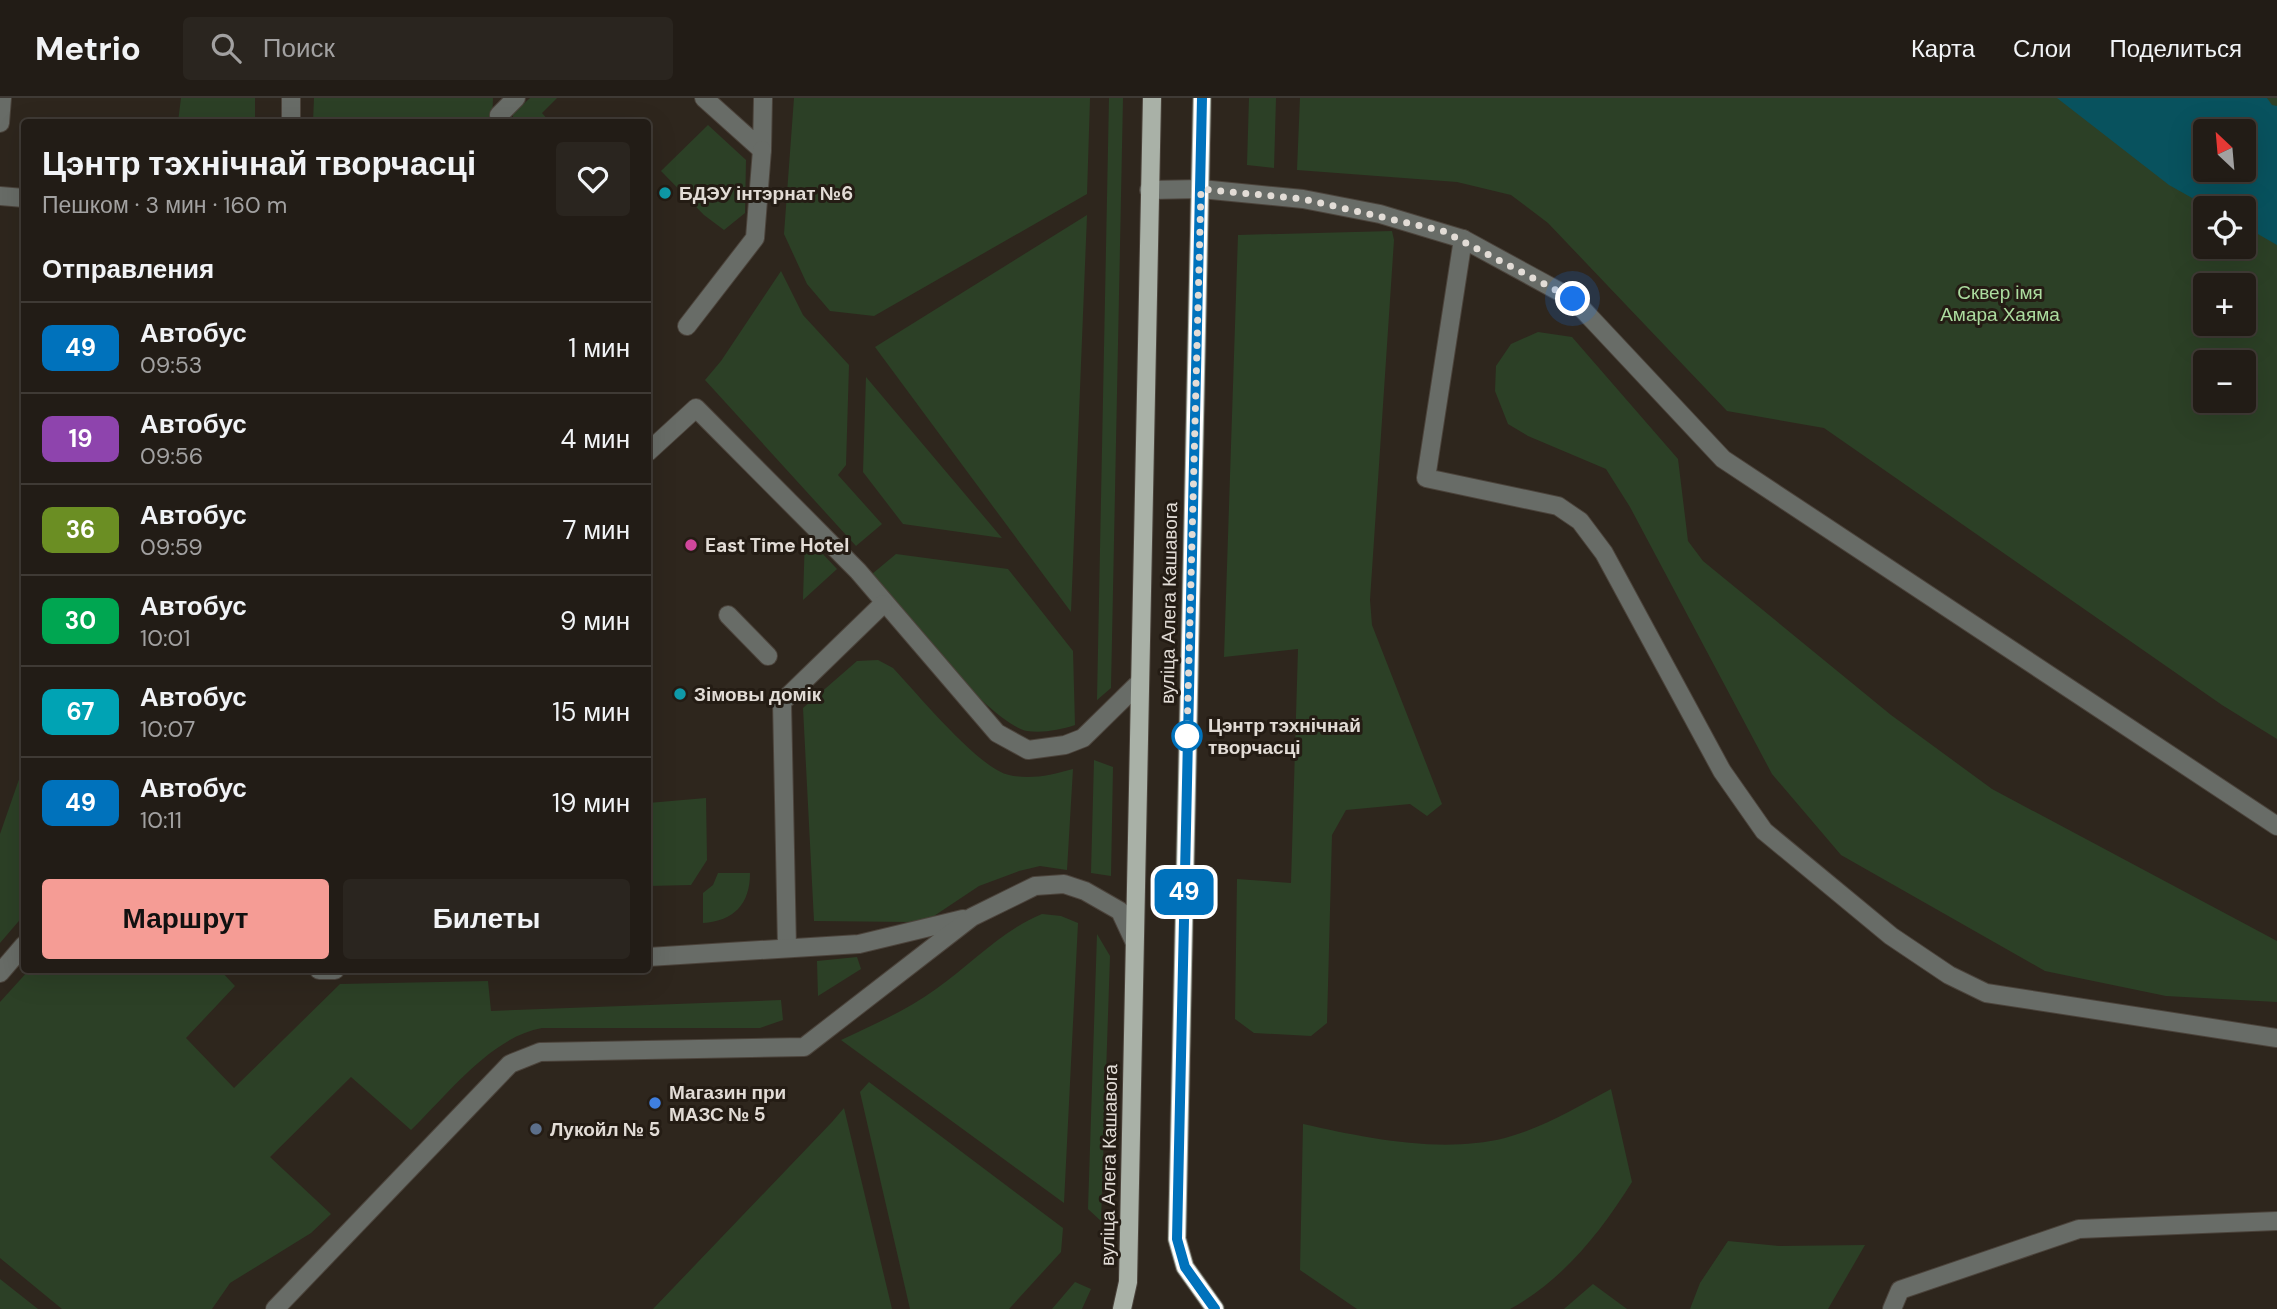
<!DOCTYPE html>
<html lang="ru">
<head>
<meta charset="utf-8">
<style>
	body { margin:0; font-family:"DM Sans",sans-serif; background:#2a251f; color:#f1f3f6; height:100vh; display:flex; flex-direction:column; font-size:26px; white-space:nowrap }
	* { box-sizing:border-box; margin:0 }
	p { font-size:23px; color:#a2a1a1 }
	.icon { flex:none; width:38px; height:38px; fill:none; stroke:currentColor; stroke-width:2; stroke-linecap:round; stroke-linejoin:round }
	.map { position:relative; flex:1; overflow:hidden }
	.panel { position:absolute; left:21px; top:21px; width:630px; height:854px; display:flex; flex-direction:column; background:#221c16; border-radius:7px; box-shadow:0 7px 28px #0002,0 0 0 2px #3f3a35 }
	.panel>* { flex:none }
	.badge { padding:0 14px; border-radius:10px; font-size:24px; line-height:46px }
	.needle { width:46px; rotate:334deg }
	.controls { position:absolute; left:2193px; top:21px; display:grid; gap:14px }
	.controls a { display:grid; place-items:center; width:63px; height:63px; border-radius:7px; background:#221c16; box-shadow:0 7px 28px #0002,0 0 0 2px #3f3a35; font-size:35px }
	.you { position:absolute; width:35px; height:35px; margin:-18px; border:5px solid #fff; border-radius:50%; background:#1a73e8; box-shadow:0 0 0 10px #1a73e833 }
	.map>.badge { position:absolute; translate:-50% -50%; box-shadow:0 0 0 4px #fff }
	h2 { padding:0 21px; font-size:26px; line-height:63px }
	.round { display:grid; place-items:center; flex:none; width:74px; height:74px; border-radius:7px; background:#2a251f }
	.overview { display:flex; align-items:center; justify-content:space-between; height:119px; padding:0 21px }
	h1 { font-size:33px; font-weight:700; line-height:52px }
	.primary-button { display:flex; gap:14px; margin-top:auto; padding:14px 21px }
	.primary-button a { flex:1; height:80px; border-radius:7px; background:#f59c95; color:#111; font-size:28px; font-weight:700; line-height:80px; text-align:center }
	.primary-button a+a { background:#2a251f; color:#f1f3f6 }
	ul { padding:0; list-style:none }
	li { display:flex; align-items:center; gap:21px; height:91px; padding:0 21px; border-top:2px solid #3f3a35 }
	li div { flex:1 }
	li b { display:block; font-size:26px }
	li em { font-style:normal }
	li .badge { min-width:77px; font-weight:700; text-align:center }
	header { display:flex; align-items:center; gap:42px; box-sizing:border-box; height:98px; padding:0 35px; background:#221c16; border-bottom:2px solid #3f3a35 }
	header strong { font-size:33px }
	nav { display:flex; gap:38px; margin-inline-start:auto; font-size:24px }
	.search { width:490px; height:63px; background:#2a251f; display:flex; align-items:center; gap:18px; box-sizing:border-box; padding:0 24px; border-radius:7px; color:#a2a1a1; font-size:26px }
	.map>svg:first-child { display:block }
	.green { fill:#2c4026; fill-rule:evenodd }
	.water { fill:#08525e; fill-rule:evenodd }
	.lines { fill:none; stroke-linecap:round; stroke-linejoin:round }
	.minor-casing { stroke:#4b433b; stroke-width:20 }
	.major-casing { stroke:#4b433b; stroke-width:20 }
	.minor { stroke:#686c67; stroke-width:18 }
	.major { stroke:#a9b1a7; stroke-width:18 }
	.line-casing { stroke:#fff; stroke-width:16 }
	.line { stroke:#0072bc; stroke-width:10 }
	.walk { stroke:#e2dcd6; stroke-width:7; stroke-dasharray:0 12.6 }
	.culture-dot { fill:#0f9aa8; stroke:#241c14; stroke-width:2.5 }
	.hotel-dot { fill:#d1479c; stroke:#241c14; stroke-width:2.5 }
	.stop-dot { fill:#fff; stroke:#0072bc; stroke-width:3.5 }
	.shop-dot { fill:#3f7fe0; stroke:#241c14; stroke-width:2.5 }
	.service-dot { fill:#5c6f8a; stroke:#241c14; stroke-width:2.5 }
	.labels { text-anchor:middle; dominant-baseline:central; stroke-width:6; stroke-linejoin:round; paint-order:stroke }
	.poi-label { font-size:19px; font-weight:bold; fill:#e2dcd6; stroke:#241c14; text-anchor:start }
	.park-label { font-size:19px; fill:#acdc9f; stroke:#241c14 }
	.street-label { font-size:19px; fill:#e2dcd6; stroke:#241c14 }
	.stop-label { font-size:19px; font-weight:bold; fill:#e2dcd6; stroke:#241c14; text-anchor:start }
</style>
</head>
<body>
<header>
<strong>Metrio</strong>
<div class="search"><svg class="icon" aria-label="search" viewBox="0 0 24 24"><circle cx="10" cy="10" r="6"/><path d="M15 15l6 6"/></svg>Поиск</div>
<nav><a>Карта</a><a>Слои</a><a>Поделиться</a></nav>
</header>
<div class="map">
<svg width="2277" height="1211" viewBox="0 0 2277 1211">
	<rect width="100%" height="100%" fill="#2e261d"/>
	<g class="green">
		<polygon points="181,0 255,0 255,24 178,24"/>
		<polygon points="314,0 493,0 492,24 313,24"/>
		<polygon points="530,0 557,0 542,15 548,22 513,24 513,16"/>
		<polygon points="794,0 1090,0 1087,96 874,218 830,213 807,186 784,136"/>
		<polygon points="1109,0 1123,0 1111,590 1097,602"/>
		<polygon points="1249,0 1276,0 1274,70 1247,67"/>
		<path d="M1300,0H2277V641L2222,607L1824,330L1727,313L1548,125L1511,97L1457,84L1297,72ZM2205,33H2244V72H2205ZM2205,110H2244V149H2205ZM2205,187H2244V226H2205ZM2205,264H2244V303H2205Z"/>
		<polygon points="708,27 746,62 745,115 724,132 704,117 661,73"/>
		<polygon points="1087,117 1071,514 875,249"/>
		<polygon points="1392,133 1394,142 1370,502 1372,527 1442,706 1427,718 1410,706 1346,712 1332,737 1327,925 1311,938 1254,935 1235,921 1237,781 1291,785 1298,551 1224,559 1238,137"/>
		<polygon points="781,173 803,217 849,267 846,367 838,377 882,426 856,448 705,282 721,263"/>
		<polygon points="1538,234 1572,239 1678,361 1688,443 1703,463 1891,617 1992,691 2277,843 2277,904 2166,898 2045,873 1841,757 1772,676 1630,409 1606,371 1528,338 1508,326 1495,293 1496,268 1511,246"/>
		<polygon points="866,279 1002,440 903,426 863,374"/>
		<polygon points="805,437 837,471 803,502"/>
		<path d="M896,456L1008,471L1073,553L1075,627C1060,632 1043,635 1027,633C993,627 895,511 866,481Z"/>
		<path d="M878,562L893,570C916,594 979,671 1009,677C1031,682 1051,677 1073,671L1067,772L1040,768L1019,773L979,788L928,822L910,824L814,823L803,610L857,563Z"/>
		<polygon points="1094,662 1113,669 1111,778 1091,775"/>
		<polygon points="24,667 24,817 0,845 0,736"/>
		<polygon points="706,700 707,762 691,787 648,788 648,705"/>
		<path d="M718,775H750C750,806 734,823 703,825V795L713,787Z"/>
		<path d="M1042,816L1061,818L1078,825L1064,1105L841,942C873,927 907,912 936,891C972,866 1001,833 1042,816Z"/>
		<polygon points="1097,836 1110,858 1101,1123 1088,1111"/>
		<polygon points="857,859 861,871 818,898 817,863"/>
		<path d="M29,872H220L235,888L186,940L234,990L340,886L488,883L491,913L781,902L783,922L760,930H542C491,939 448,996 411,1032L351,979L270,1059L331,1116L311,1135L230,1185L212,1211H62L0,1160V904Z"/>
		<polygon points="869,984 1063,1130 1061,1154 1009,1211 910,1211 860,994"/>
		<path d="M1611,991L1632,1084C1600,1135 1563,1182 1510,1211H1357L1300,1172L1303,1026C1366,1040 1441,1056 1505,1040C1543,1030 1577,1009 1611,991Z"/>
		<polygon points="844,1010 892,1211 653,1211 832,1024"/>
		<polygon points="1728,1143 1779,1148 1865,1147 1828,1211 1690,1211 1700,1185"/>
		<polygon points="0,1181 38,1211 0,1211"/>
		<polygon points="1075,1184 1091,1191 1082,1211 1052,1211"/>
		<polygon points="1593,1186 1627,1211 1564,1211"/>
	</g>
	<path class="water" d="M2057,0H2267L2272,7L2277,8V147L2244,128V110H2210L2169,87ZM2205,33H2244V72H2205Z"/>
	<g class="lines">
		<defs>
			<g id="minor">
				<polyline points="704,0 762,52 763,0"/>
				<polyline points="291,24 291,0"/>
				<polyline points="500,24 499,17 516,0"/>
				<polyline points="0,25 2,0"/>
				<polyline points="1149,92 1201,91 1303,101 1380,116 1463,141 1573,201 1723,361 2277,728"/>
				<polyline points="0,98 24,100"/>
				<polyline points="1463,141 1426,380 1558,408 1580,423 1604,455 1722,673 1764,733 1891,838 1949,877 1986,895 2277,940"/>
				<polyline points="687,228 755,140 762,52"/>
				<polyline points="648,354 696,310 858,473 997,635 1028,652 1065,647 1083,640 1138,586"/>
				<polyline points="728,517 768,558"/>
				<polyline points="787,850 782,604 883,506"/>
				<polyline points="648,859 859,846 963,821"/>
				<polyline points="319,872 335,872"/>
				<polyline points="0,875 24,847"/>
				<polyline points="275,1211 510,966 540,954 804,949 972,819 1035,788 1064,786 1085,793 1120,813 1134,843"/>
				<polyline points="1892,1211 1900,1192 2079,1131 2277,1123"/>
			</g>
			<g id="major">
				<polyline points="1202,0 1177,1141 1185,1169 1215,1211"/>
				<polyline points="1122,1211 1128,1184 1152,0"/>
			</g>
		</defs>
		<use href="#minor" class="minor-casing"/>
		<use href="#major" class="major-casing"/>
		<use href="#minor" class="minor"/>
		<use href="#major" class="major"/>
	</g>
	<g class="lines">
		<defs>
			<polyline id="line" points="1202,0 1177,1141 1185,1169 1215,1211"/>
		</defs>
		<use href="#line" class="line-casing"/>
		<use href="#line" class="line"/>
		<polyline class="walk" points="1187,638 1201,91 1303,101 1443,133 1573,201"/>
	</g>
	<g class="culture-dot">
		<circle cx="665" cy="95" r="7"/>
		<circle cx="680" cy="596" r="7"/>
	</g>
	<circle class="hotel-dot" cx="691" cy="447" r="7"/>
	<circle class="stop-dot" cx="1187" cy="638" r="14"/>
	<circle class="shop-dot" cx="655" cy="1005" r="7"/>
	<circle class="service-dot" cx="536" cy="1031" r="7"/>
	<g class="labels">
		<g class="poi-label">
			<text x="679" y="95">БДЭУ інтэрнат №6</text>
			<text x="705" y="447">East Time Hotel</text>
			<text x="694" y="596">Зімовы домік</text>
			<text x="669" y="994">Магазин при<tspan x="669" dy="22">МАЗС № 5</tspan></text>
			<text x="550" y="1031">Лукойл № 5</text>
		</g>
		<g class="park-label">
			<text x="2000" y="194">Сквер імя<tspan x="2000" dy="22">Амара Хаяма</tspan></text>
		</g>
		<g class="street-label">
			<text transform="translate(1169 505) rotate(-89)">вуліца Алега Кашавога</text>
			<text transform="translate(1109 1067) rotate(-89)">вуліца Алега Кашавога</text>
		</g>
		<g class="stop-label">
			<text x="1208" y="627">Цэнтр тэхнічнай<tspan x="1208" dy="22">творчасці</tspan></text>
		</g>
	</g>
</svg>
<div class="controls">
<a><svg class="needle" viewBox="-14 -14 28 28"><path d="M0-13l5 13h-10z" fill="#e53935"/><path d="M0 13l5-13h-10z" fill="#a2a1a1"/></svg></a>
<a><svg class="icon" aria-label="locate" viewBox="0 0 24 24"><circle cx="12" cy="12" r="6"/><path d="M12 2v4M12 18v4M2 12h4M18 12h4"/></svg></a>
<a>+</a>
<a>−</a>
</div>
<div class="you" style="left:1573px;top:201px"></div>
<b class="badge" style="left:1184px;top:794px;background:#0072bc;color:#fff">49</b>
<section class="panel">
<div class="overview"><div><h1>Цэнтр тэхнічнай творчасці</h1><p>Пешком · 3 мин · 160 m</p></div><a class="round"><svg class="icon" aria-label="heart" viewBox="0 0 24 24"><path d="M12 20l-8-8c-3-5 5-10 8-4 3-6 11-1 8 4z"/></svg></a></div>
<h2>Отправления</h2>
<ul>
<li><span class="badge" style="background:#0072bc;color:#fff">49</span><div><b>Автобус</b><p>09:53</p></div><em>1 мин</em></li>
<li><span class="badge" style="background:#8e44ad;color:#fff">19</span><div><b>Автобус</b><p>09:56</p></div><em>4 мин</em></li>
<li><span class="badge" style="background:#6b8e23;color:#fff">36</span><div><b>Автобус</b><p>09:59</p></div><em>7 мин</em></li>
<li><span class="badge" style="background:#00a651;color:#fff">30</span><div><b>Автобус</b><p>10:01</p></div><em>9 мин</em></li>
<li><span class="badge" style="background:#00a3b4;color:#fff">67</span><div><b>Автобус</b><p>10:07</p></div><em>15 мин</em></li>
<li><span class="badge" style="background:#0072bc;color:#fff">49</span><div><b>Автобус</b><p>10:11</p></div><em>19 мин</em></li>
</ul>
<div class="primary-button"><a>Маршрут</a><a>Билеты</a></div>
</section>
</div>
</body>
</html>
